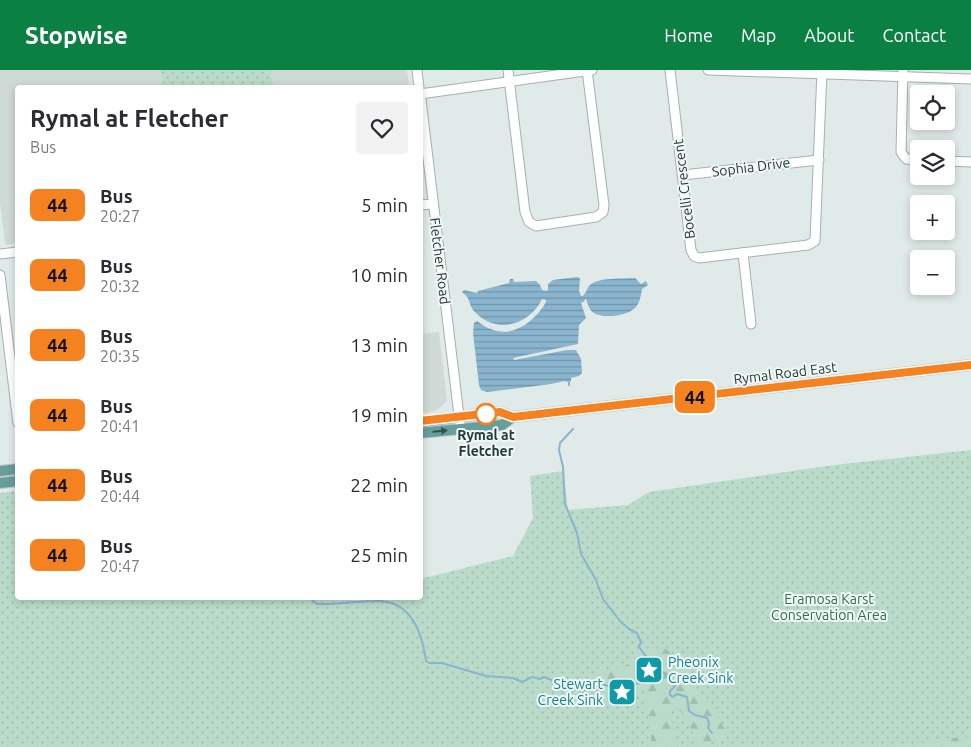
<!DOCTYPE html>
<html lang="en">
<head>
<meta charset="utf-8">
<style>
	body { margin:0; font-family:Ubuntu,sans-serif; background:#f2f2f3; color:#2b2b33; height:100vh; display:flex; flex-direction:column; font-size:19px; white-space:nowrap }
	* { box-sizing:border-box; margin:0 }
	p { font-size:16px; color:#7c7c81 }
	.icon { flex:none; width:28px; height:28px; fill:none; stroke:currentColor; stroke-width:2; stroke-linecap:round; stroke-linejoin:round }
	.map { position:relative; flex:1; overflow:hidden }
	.sheet { position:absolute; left:15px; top:15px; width:408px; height:515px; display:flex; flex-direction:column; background:#fff; border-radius:5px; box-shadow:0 2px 8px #0003 }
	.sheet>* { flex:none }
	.badge { padding:0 10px; border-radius:8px; font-size:18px; line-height:32px }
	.fabs { position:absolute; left:910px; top:15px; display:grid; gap:10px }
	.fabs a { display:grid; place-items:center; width:45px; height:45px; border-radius:5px; background:#fff; box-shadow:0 2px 8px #0003; font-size:25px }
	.map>.badge { position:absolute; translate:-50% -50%; box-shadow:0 0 0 2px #fff }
	.round { display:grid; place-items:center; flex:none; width:52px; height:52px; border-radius:5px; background:#f2f2f3 }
	.overview { display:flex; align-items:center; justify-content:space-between; height:85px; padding:0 15px }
	h1 { font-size:24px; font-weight:700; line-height:38px }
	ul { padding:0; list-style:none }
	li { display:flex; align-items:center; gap:15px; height:70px; padding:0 15px }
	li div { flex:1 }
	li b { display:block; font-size:19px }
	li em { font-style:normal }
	li .badge { min-width:55px; font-weight:700; text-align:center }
	header { display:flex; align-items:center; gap:30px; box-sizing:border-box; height:70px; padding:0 25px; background:#0b8043; color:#fff }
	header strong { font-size:24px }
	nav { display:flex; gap:28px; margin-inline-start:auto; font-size:18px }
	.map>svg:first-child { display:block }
	.built { fill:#cfdad7 }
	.green { fill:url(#green-dots) }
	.forest { fill:url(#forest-firs) }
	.water { fill:url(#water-rules) }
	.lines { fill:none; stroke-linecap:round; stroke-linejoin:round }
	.stream { stroke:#8ab5ce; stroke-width:2 }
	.minor-casing { stroke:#a3b2b0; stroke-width:11 }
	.major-casing { stroke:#bdc4c4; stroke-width:12 }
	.minor { stroke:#fff; stroke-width:9 }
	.major { stroke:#679e9c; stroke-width:10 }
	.oneway { fill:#335352 }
	.line-casing { stroke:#fff; stroke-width:11 }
	.line { stroke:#f58220; stroke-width:8 }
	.stop-dot { fill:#fff; stroke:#f58220; stroke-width:2.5 }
	.labels { text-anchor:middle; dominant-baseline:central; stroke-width:4; stroke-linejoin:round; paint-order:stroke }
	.street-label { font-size:14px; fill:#223a39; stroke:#f0f7f5 }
	.stop-label { font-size:14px; font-weight:bold; fill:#223a39; stroke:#f0f7f5 }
	.park-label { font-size:14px; fill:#2e6f55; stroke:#f0f7f5 }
	.culture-label { font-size:14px; fill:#0d838f; stroke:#f0f7f5; text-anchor:start }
</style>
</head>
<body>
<header>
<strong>Stopwise</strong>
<nav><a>Home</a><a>Map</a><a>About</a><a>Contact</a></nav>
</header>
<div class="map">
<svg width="971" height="677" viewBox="0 0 971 677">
	<defs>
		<pattern id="green-dots" width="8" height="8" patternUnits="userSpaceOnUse" patternTransform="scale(1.25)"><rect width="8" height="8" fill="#badbca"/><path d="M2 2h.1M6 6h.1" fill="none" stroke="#a0bdae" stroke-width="1.8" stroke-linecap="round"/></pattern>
		<pattern id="forest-firs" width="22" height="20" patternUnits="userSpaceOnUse" patternTransform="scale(1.25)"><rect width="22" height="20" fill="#badbca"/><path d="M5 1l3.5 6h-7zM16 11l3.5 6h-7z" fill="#a0bdae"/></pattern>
		<pattern id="water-rules" width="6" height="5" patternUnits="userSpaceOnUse" patternTransform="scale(1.25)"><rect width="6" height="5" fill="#8ab5ce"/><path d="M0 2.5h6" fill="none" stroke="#7094a8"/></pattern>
	</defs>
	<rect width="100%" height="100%" fill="#e0eae8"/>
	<g class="built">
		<polygon points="0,0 161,0 163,17 18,18 17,173 6,175 5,172 0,132"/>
		<polygon points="271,0 407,0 409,17 273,17"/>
		<polygon points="439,262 447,331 437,340 428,343 420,342 420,264"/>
	</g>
	<g class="green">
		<polygon points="161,0 271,0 273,17 163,17"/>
		<polygon points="971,380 971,677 0,677 0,423 17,421 18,528 420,528 420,509 513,486 533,448 530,406 563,401 568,440 628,435 649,422 834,395"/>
	</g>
	<g class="forest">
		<path d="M661,576L676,586L696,624L714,641L727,663L716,671L702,674C687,661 689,642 670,634L676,677H652L645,621L640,619L614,629L597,627L586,610L592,603L625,596L641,584Z"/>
		<polygon points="960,667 971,668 971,677 892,677"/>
	</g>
	<path class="water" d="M577,207L580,208L579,221L581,226H583C586,223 587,218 590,215C598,207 624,209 635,208L641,214L646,211L648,215L642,219C641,225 640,232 636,237C628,246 604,249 594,243C589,240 588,234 586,229L584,230L585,231L581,233L586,248L579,255L578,274L513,288L514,290L567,280H576L581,289L582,303L579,306L571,308V311L567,312L565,311L551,314L487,322L481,320L479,315L473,263L474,253L477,251C482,254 486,258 491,259C513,269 536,250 546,232V230L542,229C529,256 495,265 474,241C468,234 472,230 462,222L464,220L477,223L478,221L509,213L510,209H513L514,212L536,211L540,215L542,220L547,221L548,219V214L553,210Z"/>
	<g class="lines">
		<g class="stream">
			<polyline points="569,312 569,315"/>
			<path d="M573,359L560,373L559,380L563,397L565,434L577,463L581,484L596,510L603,529L620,551L629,559L637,563L641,572L639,577L645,585L650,595C658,599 672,606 675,616L670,621V625L673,627L677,624L687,627L689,641L695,645L707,648L709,653L708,658L712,663"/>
			<path d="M310,528L317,534C337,535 355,531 375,531C411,529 422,562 426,591L429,593H442L486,606L513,608L522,612L532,607L540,609L544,607L559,613L558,618L563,620L570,615L575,620H584L601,614L620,619L627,615L646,612L648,608L643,605V602L650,595"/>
		</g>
		<defs>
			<g id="minor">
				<polyline points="417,0 419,18"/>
				<polyline points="508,0 525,142 529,152 536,156 596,147 603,142 604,135 587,0"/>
				<polyline points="670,0 691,180 694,186 699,188 808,175 815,171 822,0"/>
				<polyline points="708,0 971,9"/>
				<polyline points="903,0 901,82 906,89 919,90"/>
				<polyline points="420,22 460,354"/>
				<polyline points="420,24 592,0"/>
				<polyline points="946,91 971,92"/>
				<polyline points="683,105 819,90"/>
				<polyline points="420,135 433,134"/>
				<polyline points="743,183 751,254"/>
				<polyline points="0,184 18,182"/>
				<polyline points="0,205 18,353"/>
			</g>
			<g id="major">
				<polyline points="420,352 500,342 513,347 971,295"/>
				<polyline points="420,363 502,355 513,347"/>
				<polyline points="0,401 18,399"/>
				<polyline points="0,413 18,411"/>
			</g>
		</defs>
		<use href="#minor" class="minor-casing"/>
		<use href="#major" class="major-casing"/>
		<use href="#minor" class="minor"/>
		<use href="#major" class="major"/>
	</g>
	<defs><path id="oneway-solid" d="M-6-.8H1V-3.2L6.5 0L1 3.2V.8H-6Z" transform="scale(1.25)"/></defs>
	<use class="oneway" href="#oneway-solid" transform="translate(440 361) rotate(-5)"/>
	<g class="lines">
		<defs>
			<polyline id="line" points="420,351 500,342 513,347 971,295"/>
		</defs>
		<use href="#line" class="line-casing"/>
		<use href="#line" class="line"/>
	</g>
	<defs>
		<symbol id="sight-square" viewBox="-11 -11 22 22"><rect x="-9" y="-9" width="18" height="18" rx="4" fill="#0f9aa8" stroke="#f0f7f5"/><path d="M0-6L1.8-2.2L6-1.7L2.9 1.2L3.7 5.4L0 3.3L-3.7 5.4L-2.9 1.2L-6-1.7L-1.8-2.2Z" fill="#fff"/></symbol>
	</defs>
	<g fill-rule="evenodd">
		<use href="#sight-square" x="633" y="584" width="32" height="32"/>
		<use href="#sight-square" x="606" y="606" width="32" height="32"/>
	</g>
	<circle class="stop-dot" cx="486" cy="344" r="10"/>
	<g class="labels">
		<g class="street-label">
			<text transform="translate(751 97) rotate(-7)">Sophia Drive</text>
			<text transform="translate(684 119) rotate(-97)">Bocelli Crescent</text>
			<text transform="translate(440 191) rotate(83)">Fletcher Road</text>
			<text transform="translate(785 303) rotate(-7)">Rymal Road East</text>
		</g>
		<g class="stop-label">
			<text x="486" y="365">Rymal at<tspan x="486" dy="16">Fletcher</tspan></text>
		</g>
		<g class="park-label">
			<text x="829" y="529">Eramosa Karst<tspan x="829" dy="16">Conservation Area</tspan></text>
		</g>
		<g class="culture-label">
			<text x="668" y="592">Pheonix<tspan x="668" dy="16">Creek Sink</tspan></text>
			<text x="603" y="614" text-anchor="end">Stewart<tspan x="603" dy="16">Creek Sink</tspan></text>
		</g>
	</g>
</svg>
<div class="fabs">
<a><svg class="icon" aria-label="locate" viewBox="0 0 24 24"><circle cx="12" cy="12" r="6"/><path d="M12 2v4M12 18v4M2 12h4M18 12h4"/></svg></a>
<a><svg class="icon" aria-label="layers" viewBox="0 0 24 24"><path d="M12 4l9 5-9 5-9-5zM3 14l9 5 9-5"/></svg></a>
<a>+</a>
<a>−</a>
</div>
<b class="badge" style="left:695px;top:327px;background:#f58220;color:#111">44</b>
<section class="sheet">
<div class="overview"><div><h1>Rymal at Fletcher</h1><p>Bus</p></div><a class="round"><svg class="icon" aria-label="heart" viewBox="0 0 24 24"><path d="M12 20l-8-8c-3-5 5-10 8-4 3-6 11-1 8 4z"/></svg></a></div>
<ul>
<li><span class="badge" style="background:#f58220;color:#111">44</span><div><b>Bus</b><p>20:27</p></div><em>5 min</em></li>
<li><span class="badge" style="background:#f58220;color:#111">44</span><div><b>Bus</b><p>20:32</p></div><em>10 min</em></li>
<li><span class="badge" style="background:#f58220;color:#111">44</span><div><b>Bus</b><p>20:35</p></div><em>13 min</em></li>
<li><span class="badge" style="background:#f58220;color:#111">44</span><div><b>Bus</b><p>20:41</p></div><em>19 min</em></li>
<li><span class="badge" style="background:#f58220;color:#111">44</span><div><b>Bus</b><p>20:44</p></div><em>22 min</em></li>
<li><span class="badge" style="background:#f58220;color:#111">44</span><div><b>Bus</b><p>20:47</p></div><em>25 min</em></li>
</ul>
</section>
</div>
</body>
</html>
